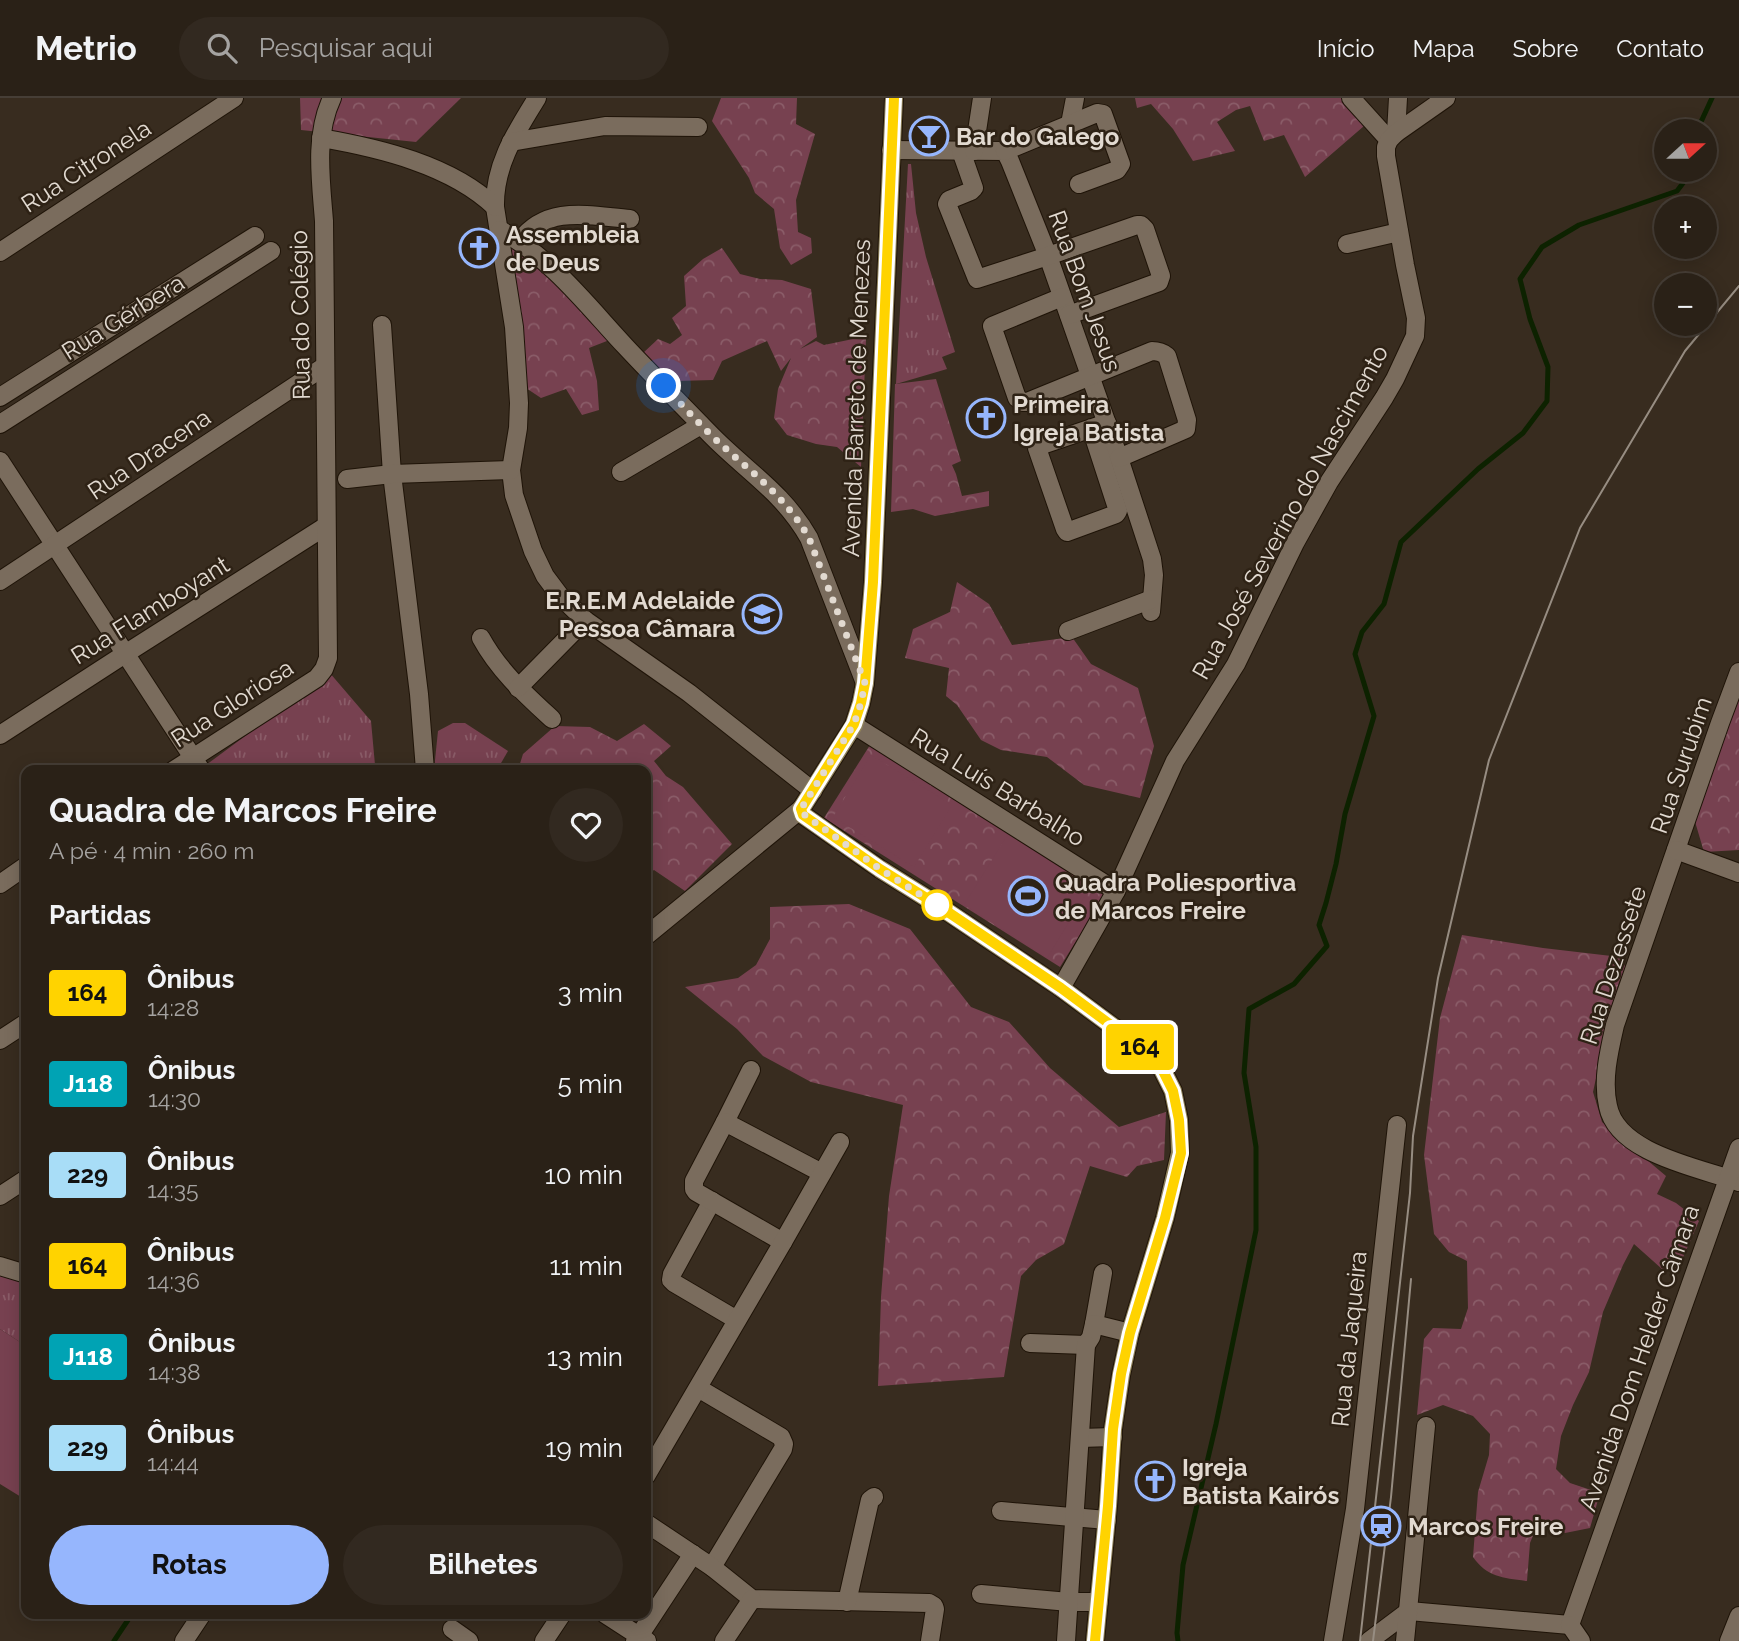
<!DOCTYPE html>
<html lang="pt">
<head>
<meta charset="utf-8">
<style>
	body { margin:0; font-family:Raleway,sans-serif; background:#322920; color:#f1f3f6; height:100vh; display:flex; flex-direction:column; font-size:26px; white-space:nowrap }
	* { box-sizing:border-box; margin:0 }
	p { font-size:23px; color:#a5a3a1 }
	.icon { flex:none; width:38px; height:38px; fill:none; stroke:currentColor; stroke-width:2; stroke-linecap:round; stroke-linejoin:round }
	.map { position:relative; flex:1; overflow:hidden }
	.panel { position:absolute; left:21px; top:667px; width:630px; height:854px; display:flex; flex-direction:column; background:#2a2117; border-radius:14px; box-shadow:0 4px 18px #0003,0 0 0 2px #463e36 }
	.panel>* { flex:none }
	.badge { padding:0 14px; border-radius:5px; font-size:24px; line-height:46px }
	.needle { width:46px; rotate:69deg }
	.controls { position:absolute; left:1654px; top:21px; display:grid; gap:14px }
	.controls a { display:grid; place-items:center; width:63px; height:63px; border-radius:50%; background:#2a2117; box-shadow:0 4px 18px #0003,0 0 0 2px #463e36; font-size:35px }
	.you { position:absolute; width:35px; height:35px; margin:-18px; border:5px solid #fff; border-radius:50%; background:#1a73e8; box-shadow:0 0 0 10px #1a73e833 }
	.map>.badge { position:absolute; translate:-50% -50%; box-shadow:0 0 0 4px #fff }
	h2 { padding:0 28px; font-size:26px; line-height:63px }
	.round { display:grid; place-items:center; flex:none; width:74px; height:74px; border-radius:37px; background:#322920 }
	.headline { display:flex; align-items:center; justify-content:space-between; height:119px; padding:0 28px }
	h1 { font-size:33px; font-weight:700; line-height:52px }
	.cta { display:flex; gap:14px; margin-top:auto; padding:14px 28px }
	.cta a { flex:1; height:80px; border-radius:42px; background:#96b6fd; color:#111; font-size:28px; font-weight:700; line-height:80px; text-align:center }
	.cta a+a { background:#322920; color:#f1f3f6 }
	ul { padding:0; list-style:none }
	li { display:flex; align-items:center; gap:21px; height:91px; padding:0 28px }
	li div { flex:1 }
	li b { display:block; font-size:26px }
	li em { font-style:normal }
	li .badge { min-width:77px; font-weight:700; text-align:center }
	header { display:flex; align-items:center; gap:42px; box-sizing:border-box; height:98px; padding:0 35px; background:#2a2117; border-bottom:2px solid #463e36 }
	header strong { font-size:33px }
	nav { display:flex; gap:38px; margin-inline-start:auto; font-size:24px }
	.search { width:490px; height:63px; background:#322920; display:flex; align-items:center; gap:18px; box-sizing:border-box; padding:0 24px; border-radius:38px; color:#a5a3a1; font-size:26px }
	.map>svg:first-child { display:block }
	.grass { fill:url(#grass-tufts) }
	.forest { fill:url(#forest-crowns) }
	.pitch { fill:#774150 }
	.lines { fill:none; stroke-linecap:round; stroke-linejoin:round }
	.stream { stroke:#0d2200; stroke-width:5 }
	.minor-casing { stroke:#1f1408; stroke-width:20 }
	.secondary-casing { stroke:#1f1408; stroke-width:20 }
	.minor { stroke:#7a6c5d; stroke-width:18 }
	.secondary { stroke:#8f8159; stroke-width:18 }
	.tram { stroke:#978d82; stroke-width:2 }
	.line-casing { stroke:#fff; stroke-width:16 }
	.line { stroke:#ffd300; stroke-width:10 }
	.walk { stroke:#e2dad1; stroke-width:7; stroke-dasharray:0 12.6 }
	.stop-dot { fill:#fff; stroke:#ffd300; stroke-width:3.5 }
	.labels { text-anchor:middle; dominant-baseline:central; stroke-width:5; stroke-linejoin:round; paint-order:stroke }
	.poi-label { font-size:24px; font-weight:bold; fill:#e2dad1; stroke:#2e2215; text-anchor:start }
	.street-label { font-size:24px; fill:#e2dad1; stroke:#2e2215 }
</style>
</head>
<body>
<header>
<strong>Metrio</strong>
<div class="search"><svg class="icon" aria-label="search" viewBox="0 0 24 24"><circle cx="10" cy="10" r="6"/><path d="M15 15l6 6"/></svg>Pesquisar aqui</div>
<nav><a>Início</a><a>Mapa</a><a>Sobre</a><a>Contato</a></nav>
</header>
<div class="map">
<svg width="1739" height="1543" viewBox="0 0 1739 1543">
	<defs>
		<pattern id="grass-tufts" width="24" height="20" patternUnits="userSpaceOnUse" patternTransform="scale(1.75)"><rect width="24" height="20" fill="#774150"/><path d="M3 7l-1-3M5 7V3M7 7l1-3M15 17l-1-3M17 17v-4M19 17l1-3" fill="none" stroke="#8a5c68"/></pattern>
		<pattern id="forest-crowns" width="20" height="18" patternUnits="userSpaceOnUse" patternTransform="scale(1.75)"><rect width="20" height="18" fill="#774150"/><path d="M2 6a3 3 0 1 1 6 0M12 15a3 3 0 1 1 6 0" fill="none" stroke="#8a5c68"/></pattern>
	</defs>
	<rect width="100%" height="100%" fill="#382c1f"/>
	<g class="grass">
		<polygon points="908,66 911,66 916,115 926,159 955,254 942,259 947,271 896,286"/>
		<polygon points="329,574 371,623 375,667 407,665 413,672 209,672 206,667 318,584"/>
		<polygon points="453,625 465,625 508,653 497,672 434,672 438,633"/>
		<polygon points="0,1168 26,1176 26,1248 0,1231"/>
	</g>
	<g class="forest">
		<polygon points="300,0 461,0 416,44 301,32"/>
		<polygon points="721,0 797,0 796,26 815,36 796,102 798,134 811,140 812,155 791,167 780,150 774,111 755,95 749,80 712,23"/>
		<polygon points="1135,0 1346,0 1364,28 1305,79 1284,37 1264,43 1250,8 1236,12 1217,24 1235,53 1193,63 1173,31 1151,6 1137,10"/>
		<polygon points="510,147 524,150 612,241 589,250 597,283 599,312 582,317 566,291 541,300 526,290"/>
		<polygon points="722,150 740,176 760,181 782,182 811,191 817,239 800,251 816,243 824,247 853,241 866,241 861,369 837,349 816,346 787,337 774,320 778,291 791,260 781,273 767,243 722,263 713,282 677,283 664,279 642,256 658,241 670,246 682,237 672,220 686,208 684,178 703,161"/>
		<polygon points="936,281 961,363 952,367 956,376 962,398 989,393 989,408 935,418 913,411 891,414 895,286"/>
		<polygon points="957,484 989,506 1012,547 1072,539 1091,566 1138,590 1154,648 1140,700 1084,687 1047,659 1001,652 981,642 957,607 946,598 949,570 905,560 913,531 950,514"/>
		<polygon points="1739,589 1739,752 1704,754 1691,710"/>
		<polygon points="644,626 671,648 654,663 666,678 683,689 732,746 685,793 654,772 646,777 646,672 518,672 523,656 555,628 590,629 617,643"/>
		<polygon points="870,647 1106,795 1060,869 824,720"/>
		<polygon points="849,806 910,831 971,909 1009,924 1050,970 1119,1029 1166,1014 1164,1062 1137,1068 1127,1079 1090,1068 1064,1146 1036,1162 1021,1178 1004,1279 878,1288 881,1199 889,1098 903,1007 811,984 763,958 737,931 685,889 738,880 756,867 770,841 770,809"/>
		<path d="M1462,837L1543,850L1620,859L1626,870L1619,884L1611,911L1593,994L1602,1024L1666,1078L1657,1096L1676,1105L1699,1123L1677,1173L1662,1171L1634,1146L1623,1167L1603,1214L1589,1274L1573,1307L1561,1338L1556,1371L1570,1385L1600,1395L1590,1430L1565,1435L1540,1420L1530,1445L1527,1483C1503,1480 1487,1479 1473,1459L1478,1394L1489,1357L1490,1336L1473,1318L1443,1307L1417,1317L1424,1241L1433,1230L1461,1231L1468,1210L1467,1163L1449,1154L1434,1136L1424,1057L1440,920Z"/>
	</g>
	<g class="pitch">
		<polygon points="871,657 952,707 914,769 833,719"/>
		<polygon points="1008,736 1091,788 1047,860 964,807"/>
		<polygon points="0,1231 26,1248 26,1402 0,1386"/>
	</g>
	<g class="lines">
		<g class="stream">
			<polyline points="1699,33 1700,26 1712,0"/>
			<polyline points="114,1543 130,1519"/>
			<polyline points="1178,1543 1177,1535 1183,1467 1216,1326 1256,1132 1256,1049 1244,975 1249,911 1294,886 1327,848 1319,827 1326,805 1336,766 1345,716 1374,618 1355,556 1362,534 1384,506 1401,444 1478,371 1523,335 1547,303 1548,269 1530,221 1520,181 1542,149 1579,127 1677,93 1693,72"/>
		</g>
		<defs>
			<g id="minor">
				<path d="M537,0C516,34 494,67 495,109L514,229L519,305L518,330L511,372L514,397L533,453L545,478L560,498L585,522L689,595L813,693"/>
				<polyline points="1351,0 1389,42"/>
				<polyline points="1070,26 1075,0"/>
				<polyline points="1396,35 1398,0"/>
				<path d="M321,40C379,50 451,67 495,109"/>
				<polyline points="511,44 605,28 698,29"/>
				<polyline points="891,52 1005,53 1010,63 1048,158 1119,360 1152,461 1154,477 1151,514"/>
				<polyline points="961,53 974,90 971,93 949,102 947,106 977,181 1048,158 1137,127 1141,127 1145,131 1161,178 1159,184 1069,217"/>
				<polyline points="974,53 982,0"/>
				<polyline points="1005,53 1097,15 1103,16 1121,66 1117,72 1079,86"/>
				<path d="M500,132C551,160 586,206 625,248C653,278 682,307 710,336C746,373 783,394 809,440L865,585"/>
				<path d="M520,143C547,106 591,118 630,121"/>
				<polyline points="1347,146 1399,134"/>
				<polyline points="0,154 234,0"/>
				<path d="M1062,199L992,228L1017,300L1023,304H1027L1152,253C1158,253 1162,254 1167,258L1187,322L1186,331L1119,360"/>
				<polyline points="382,227 392,376 419,596 425,672"/>
				<polyline points="0,299 255,138"/>
				<polyline points="0,326 271,153"/>
				<polyline points="1091,330 1118,413 1116,416 1067,434 1065,431 1037,350 1039,348 1107,325"/>
				<polyline points="0,363 201,672"/>
				<polyline points="621,374 701,327"/>
				<polyline points="347,381 392,376 511,372"/>
				<polyline points="0,483 325,268"/>
				<polyline points="1068,533 1152,501"/>
				<path d="M481,540C499,573 525,596 552,621"/>
				<path d="M1739,574L1720,625L1615,927C1609,953 1602,982 1608,1008C1617,1056 1701,1070 1739,1084"/>
				<polyline points="518,590 585,522"/>
				<polyline points="854,627 1116,793"/>
				<polyline points="0,637 125,556 326,428"/>
				<path d="M174,672L317,580L324,571L328,560L324,123C321,83 314,38 332,0"/>
				<polyline points="1676,752 1739,775"/>
				<polyline points="0,786 26,768"/>
				<polyline points="646,838 801,711"/>
				<polyline points="1061,890 1116,793 1175,663 1236,566 1295,445 1329,384 1384,300 1395,281 1415,238 1416,220 1405,167 1386,58 1386,49 1389,42 1396,35 1446,0"/>
				<polyline points="0,942 26,925"/>
				<polyline points="725,1024 751,972"/>
				<polyline points="0,1098 26,1081"/>
				<polyline points="712,1103 672,1176 671,1182 674,1185 737,1222"/>
				<polyline points="783,1144 696,1094 694,1091 694,1083 725,1024 822,1075"/>
				<polyline points="0,1168 26,1176"/>
				<polyline points="1094,1226 1103,1175"/>
				<polyline points="1030,1245 1086,1247 1091,1239 1094,1226 1130,1235"/>
				<polyline points="698,1290 781,1339 784,1346 783,1351 712,1469"/>
				<polyline points="1080,1340 1113,1339"/>
				<polyline points="646,1378 783,1144 840,1044"/>
				<polyline points="1001,1413 1107,1422"/>
				<polyline points="646,1425 712,1469 752,1501 929,1505 934,1508 935,1511 930,1543"/>
				<polyline points="981,1496 1069,1504 1099,1504"/>
				<polyline points="847,1504 870,1402 874,1399"/>
				<polyline points="1409,1513 1570,1527"/>
				<polyline points="605,1516 639,1538 635,1543"/>
				<polyline points="1570,1527 1739,1050"/>
				<polyline points="1570,1527 1581,1543"/>
				<polyline points="452,1531 469,1543"/>
				<polyline points="184,1543 202,1516"/>
				<polyline points="544,1543 562,1516"/>
				<polyline points="647,1543 639,1538 693,1456"/>
				<polyline points="724,1543 752,1501"/>
				<polyline points="1066,1543 1086,1247"/>
				<polyline points="1333,1543 1355,1411 1397,1027"/>
				<polyline points="1369,1543 1409,1513"/>
				<polyline points="1405,1543 1426,1328"/>
				<polyline points="1729,1543 1739,1518"/>
			</g>
			<polyline id="secondary" points="894,0 873,484 865,585 861,605 854,627 801,711 803,717 880,771 936,806 1061,890 1150,956 1162,971 1173,993 1179,1022 1180,1055 1165,1120 1130,1235 1121,1277 1113,1331 1108,1408 1095,1543"/>
		</defs>
		<use href="#minor" class="minor-casing"/>
		<use href="#secondary" class="secondary-casing"/>
		<use href="#minor" class="minor"/>
		<use href="#secondary" class="secondary"/>
		<g class="tram">
			<polyline points="1360,1543 1410,1095 1413,1038 1438,880 1489,662 1580,430 1685,253 1739,188"/>
			<polyline points="1373,1543 1391,1399 1411,1181"/>
		</g>
	</g>
	<g class="lines">
		<defs>
			<polyline id="line" points="894,0 873,484 865,585 861,605 854,626 801,711 803,717 880,771 936,806 1061,890 1150,956 1162,971 1173,993 1179,1022 1181,1055 1165,1120 1130,1235 1121,1276 1113,1331 1108,1408 1095,1543"/>
		</defs>
		<use href="#line" class="line-casing"/>
		<use href="#line" class="line"/>
		<path class="walk" d="M664,288C680,305 696,322 713,339C749,373 784,396 809,440L865,585L861,605L854,626L801,711L802,715L880,771L937,807"/>
	</g>
	<defs>
		<symbol id="bar-ring" viewBox="-11 -11 22 22"><circle r="9.5" fill="#2e2215" stroke="#96b6fd" stroke-width="1.5"/><path d="M-6-5H6L.8 .8V4.5H3.5V6h-7V4.5H-.8V.8Z" fill="#96b6fd"/></symbol>
		<symbol id="church-ring" viewBox="-11 -11 22 22"><circle r="9.5" fill="#2e2215" stroke="#96b6fd" stroke-width="1.5"/><path d="M-1.2-6h2.4v3.5h3.3v2.4h-3.3V6h-2.4V-.1h-3.3v-2.4h3.3Z" fill="#96b6fd"/></symbol>
		<symbol id="school-ring" viewBox="-11 -11 22 22"><circle r="9.5" fill="#2e2215" stroke="#96b6fd" stroke-width="1.5"/><path d="M0-5L7-2L0 1L-7-2ZM-4 1L0 2.5L4 1V4Q0 6-4 4Z" fill="#96b6fd"/></symbol>
		<symbol id="stadium-ring" viewBox="-11 -11 22 22"><circle r="9.5" fill="#2e2215" stroke="#96b6fd" stroke-width="1.5"/><path d="M0-5a6.5 5 0 1 0 0 10a6.5 5 0 1 0 0-10ZM-3.5-1.8h7v3.6h-7Z" fill="#96b6fd"/></symbol>
		<symbol id="station-ring" viewBox="-11 -11 22 22"><circle r="9.5" fill="#2e2215" stroke="#96b6fd" stroke-width="1.5"/><path d="M-3-6H3Q5-6 5-4V2Q5 4 3 4L4.5 6H3L1.5 4h-3L-3 6H-4.5L-3 4Q-5 4-5 2V-4Q-5-6-3-6ZM-3.5-4v3h7v-3ZM-3.5 1v1.5H-2V1ZM2 1v1.5H3.5V1Z" fill="#96b6fd"/></symbol>
	</defs>
	<g fill-rule="evenodd">
		<use href="#bar-ring" x="907" y="16" width="44" height="44"/>
		<use href="#church-ring" x="457" y="128" width="44" height="44"/>
		<use href="#church-ring" x="964" y="298" width="44" height="44"/>
		<use href="#school-ring" x="740" y="494" width="44" height="44"/>
		<use href="#stadium-ring" x="1006" y="776" width="44" height="44"/>
		<use href="#church-ring" x="1133" y="1361" width="44" height="44"/>
		<use href="#station-ring" x="1359" y="1406" width="44" height="44"/>
	</g>
	<circle class="stop-dot" cx="937" cy="807" r="14"/>
	<g class="labels">
		<g class="poi-label">
			<text x="956" y="38">Bar do Galego</text>
			<text x="506" y="136">Assembleia<tspan x="506" dy="28">de Deus</tspan></text>
			<text x="1013" y="306">Primeira<tspan x="1013" dy="28">Igreja Batista</tspan></text>
			<text x="735" y="502" text-anchor="end">E.R.E.M Adelaide<tspan x="735" dy="28">Pessoa Câmara</tspan></text>
			<text x="1055" y="784">Quadra Poliesportiva<tspan x="1055" dy="28">de Marcos Freire</tspan></text>
			<text x="1182" y="1369">Igreja<tspan x="1182" dy="28">Batista Kairós</tspan></text>
			<text x="1408" y="1428">Marcos Freire</text>
		</g>
		<g class="street-label">
			<text transform="translate(86 68) rotate(-33)">Rua Citronela</text>
			<text transform="translate(1085 193) rotate(70)">Rua Bom Jesus</text>
			<text transform="translate(300 217) rotate(-91)">Rua do Colégio</text>
			<text transform="translate(123 219) rotate(-32)">Rua Gérbera</text>
			<text transform="translate(856 300) rotate(-88)">Avenida Barreto de Menezes</text>
			<text transform="translate(149 356) rotate(-34)">Rua Dracena</text>
			<text transform="translate(1290 414) rotate(-61)">Rua José Severino do Nascimento</text>
			<text transform="translate(150 512) rotate(-32)">Rua Flamboyant</text>
			<text transform="translate(232 605) rotate(-33)">Rua Gloriosa</text>
			<text transform="translate(1681 667) rotate(-71)">Rua Surubim</text>
			<text transform="translate(998 689) rotate(32)">Rua Luís Barbalho</text>
			<text transform="translate(1613 867) rotate(-72)">Rua Dezessete</text>
			<text transform="translate(1349 1241) rotate(-84)">Rua da Jaqueira</text>
			<text transform="translate(1639 1260) rotate(-71)">Avenida Dom Helder Câmara</text>
		</g>
	</g>
</svg>
<div class="controls">
<a><svg class="needle" viewBox="-14 -14 28 28"><path d="M0-13l5 13h-10z" fill="#e53935"/><path d="M0 13l5-13h-10z" fill="#a5a3a1"/></svg></a>
<a>+</a>
<a>−</a>
</div>
<div class="you" style="left:664px;top:288px"></div>
<b class="badge" style="left:1140px;top:949px;background:#ffd300;color:#111">164</b>
<section class="panel">
<div class="headline"><div><h1>Quadra de Marcos Freire</h1><p>A pé · 4 min · 260 m</p></div><a class="round"><svg class="icon" aria-label="heart" viewBox="0 0 24 24"><path d="M12 20l-8-8c-3-5 5-10 8-4 3-6 11-1 8 4z"/></svg></a></div>
<h2>Partidas</h2>
<ul>
<li><span class="badge" style="background:#ffd300;color:#111">164</span><div><b>Ônibus</b><p>14:28</p></div><em>3 min</em></li>
<li><span class="badge" style="background:#00a3b4;color:#fff">J118</span><div><b>Ônibus</b><p>14:30</p></div><em>5 min</em></li>
<li><span class="badge" style="background:#a8ddf7;color:#111">229</span><div><b>Ônibus</b><p>14:35</p></div><em>10 min</em></li>
<li><span class="badge" style="background:#ffd300;color:#111">164</span><div><b>Ônibus</b><p>14:36</p></div><em>11 min</em></li>
<li><span class="badge" style="background:#00a3b4;color:#fff">J118</span><div><b>Ônibus</b><p>14:38</p></div><em>13 min</em></li>
<li><span class="badge" style="background:#a8ddf7;color:#111">229</span><div><b>Ônibus</b><p>14:44</p></div><em>19 min</em></li>
</ul>
<div class="cta"><a>Rotas</a><a>Bilhetes</a></div>
</section>
</div>
</body>
</html>
